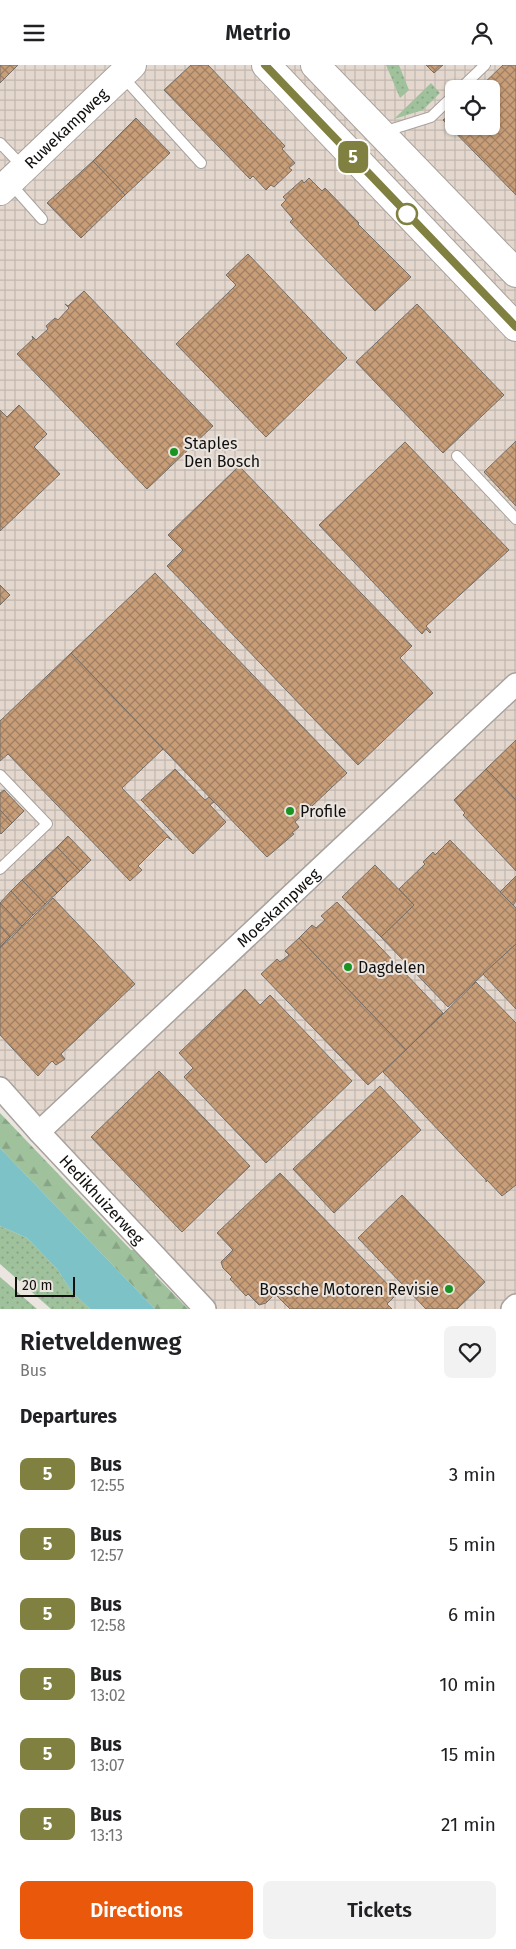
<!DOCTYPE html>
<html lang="en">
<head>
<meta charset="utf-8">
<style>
	body { margin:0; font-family:"Fira Sans",sans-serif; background:#f2f2f2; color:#202124; height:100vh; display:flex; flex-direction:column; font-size:19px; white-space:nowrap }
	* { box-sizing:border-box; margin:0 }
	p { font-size:16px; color:#757577 }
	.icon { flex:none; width:28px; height:28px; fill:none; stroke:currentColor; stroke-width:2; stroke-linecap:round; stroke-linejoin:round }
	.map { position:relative; height:1244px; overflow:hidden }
	.panel { display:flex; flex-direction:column; background:#fff; flex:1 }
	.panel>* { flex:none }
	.badge { padding:0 10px; border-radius:8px; font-size:18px; line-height:32px }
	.buttons { position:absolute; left:445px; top:15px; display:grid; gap:10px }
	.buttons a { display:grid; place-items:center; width:55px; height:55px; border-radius:8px; background:#fff; box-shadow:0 1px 4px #0004; font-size:25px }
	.scale { position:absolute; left:15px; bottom:12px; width:60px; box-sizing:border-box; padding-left:5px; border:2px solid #12100e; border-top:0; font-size:14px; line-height:18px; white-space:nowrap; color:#12100e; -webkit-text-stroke:4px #ebe5e0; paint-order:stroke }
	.map>.badge { position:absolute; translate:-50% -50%; box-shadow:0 0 0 2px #fff }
	h2 { padding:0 20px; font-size:19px; line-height:45px }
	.round { display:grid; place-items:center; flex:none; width:52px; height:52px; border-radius:8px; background:#f2f2f2 }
	.overview { display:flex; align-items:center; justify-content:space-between; height:85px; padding:0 20px }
	h1 { font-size:24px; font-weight:600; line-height:38px }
	.cta { display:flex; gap:10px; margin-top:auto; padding:10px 20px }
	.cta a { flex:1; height:58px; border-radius:8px; background:#ea580c; color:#fff; font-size:20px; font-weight:600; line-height:58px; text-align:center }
	.cta a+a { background:#f2f2f2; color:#202124 }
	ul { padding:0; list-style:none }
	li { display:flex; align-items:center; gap:15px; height:70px; padding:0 20px }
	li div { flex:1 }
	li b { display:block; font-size:19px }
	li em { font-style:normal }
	li .badge { min-width:55px; font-weight:700; text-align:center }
	header { display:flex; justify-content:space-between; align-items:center; height:65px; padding:0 20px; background:#fff; font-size:22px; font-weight:600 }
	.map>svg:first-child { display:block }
	.industrial { fill:url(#industrial-grid); fill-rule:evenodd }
	.grass { fill:url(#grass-dots) }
	.forest { fill:url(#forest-firs) }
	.water { fill:#7cc2c6 }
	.building { fill:url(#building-cross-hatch); stroke:#75706b }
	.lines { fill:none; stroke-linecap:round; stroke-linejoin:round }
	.lane-casing { stroke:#a7a29d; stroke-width:12 }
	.street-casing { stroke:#a7a29d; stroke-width:24 }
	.secondary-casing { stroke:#a7a29d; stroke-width:30 }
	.lane { stroke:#fff; stroke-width:10 }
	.street { stroke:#fff; stroke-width:21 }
	.secondary { stroke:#fff; stroke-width:28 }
	.line-casing { stroke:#fff; stroke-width:11 }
	.line { stroke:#808040; stroke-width:8 }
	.stop-dot { fill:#fff; stroke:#808040; stroke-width:2.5 }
	.poi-dot { fill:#199322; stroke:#ebe5e0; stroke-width:2 }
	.labels { text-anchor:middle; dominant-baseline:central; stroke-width:4; stroke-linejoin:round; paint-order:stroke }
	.street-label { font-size:16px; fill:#12100e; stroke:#ebe5e0 }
	.poi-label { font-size:16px; fill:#12100e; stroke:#ebe5e0; text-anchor:start }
</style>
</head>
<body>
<header><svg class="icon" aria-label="menu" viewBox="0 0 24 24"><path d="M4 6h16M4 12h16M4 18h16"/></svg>Metrio<svg class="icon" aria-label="person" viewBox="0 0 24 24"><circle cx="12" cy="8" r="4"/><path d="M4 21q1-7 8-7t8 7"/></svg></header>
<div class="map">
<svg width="516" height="1244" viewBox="0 0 516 1244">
	<defs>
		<pattern id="industrial-grid" width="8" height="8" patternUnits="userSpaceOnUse" patternTransform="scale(1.25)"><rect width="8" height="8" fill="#e4d8ce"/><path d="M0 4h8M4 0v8" fill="none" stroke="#c3b8b0"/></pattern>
		<pattern id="grass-dots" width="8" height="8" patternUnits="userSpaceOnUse" patternTransform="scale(1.25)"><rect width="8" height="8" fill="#9fc19c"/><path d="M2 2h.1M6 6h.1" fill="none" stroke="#88a585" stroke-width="1.8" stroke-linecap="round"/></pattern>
		<pattern id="forest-firs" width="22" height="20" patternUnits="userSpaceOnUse" patternTransform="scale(1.25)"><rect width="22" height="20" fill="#9fc19c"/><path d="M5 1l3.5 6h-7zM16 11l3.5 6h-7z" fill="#88a585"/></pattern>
		<pattern id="building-cross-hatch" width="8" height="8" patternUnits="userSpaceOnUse" patternTransform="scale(1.25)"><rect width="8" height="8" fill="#c89e79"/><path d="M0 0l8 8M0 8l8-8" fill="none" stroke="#a17f62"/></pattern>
	</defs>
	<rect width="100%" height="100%" fill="#ebe5e0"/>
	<path class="industrial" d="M0,0H516V1244H210L0,1030ZM454,24H491V61H454Z"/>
	<g class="grass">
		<polygon points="386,0 399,0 409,25 400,33"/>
		<polygon points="431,18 440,28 423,45 394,54"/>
		<polygon points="0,1161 27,1173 57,1204 72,1227 90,1244 51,1244 0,1199"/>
		<polygon points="0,1212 37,1244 0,1244"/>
	</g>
	<polygon class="forest" points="0,1048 131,1185 147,1185 156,1194 155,1210 188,1244 155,1244 0,1083"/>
	<polygon class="water" points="0,1083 155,1244 90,1244 72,1227 57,1204 27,1173 0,1161"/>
	<g class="building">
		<polygon points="0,0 18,0 0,18"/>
		<polygon points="191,0 208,0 285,81 282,84 295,98 289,103 292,105 274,122 271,120 266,125 253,111 250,114 164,25"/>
		<polygon points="426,0 443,0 434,8"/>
		<polygon points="503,0 516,0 516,130 443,55 454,47 454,61 491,61 491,24 478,24"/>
		<polygon points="136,53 170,88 125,130 93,96"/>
		<polygon points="93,96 125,130 81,173 47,138"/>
		<polygon points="309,113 322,126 325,123 359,158 358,159 411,212 375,246 290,157 293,154 281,140 286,135 283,132 302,115 304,118"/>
		<polygon points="248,189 347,293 266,372 176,279 236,220 226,210"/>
		<polygon points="84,226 213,361 147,424 17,289 33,274 32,271 36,275 48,264 46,261 55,253 58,255 69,243 65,239 68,241"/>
		<polygon points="417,239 504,330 443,388 356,297"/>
		<polygon points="19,340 47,369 34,382 60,409 0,466 0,345 7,352"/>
		<polygon points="516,376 516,441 484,407"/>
		<polygon points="405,377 509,485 426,561 431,567 430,568 426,564 422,569 319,460"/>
		<polygon points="239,401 412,581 400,593 433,628 358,700 167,501 183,485 168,470"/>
		<polygon points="155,508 347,708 295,757 299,762 292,768 294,769 267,792 71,588"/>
		<polygon points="0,520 10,530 0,540"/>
		<polygon points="71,588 163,684 122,723 172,775 167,772 138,801 142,805 130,816 8,689 0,696 0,656"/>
		<polygon points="516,675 516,735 486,704"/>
		<polygon points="175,704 205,735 209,732 214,737 210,740 226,757 193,789 141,735"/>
		<polygon points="486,704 516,735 516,806 463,750 465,748 454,735"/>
		<polygon points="4,725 24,746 12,758 0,745 0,728"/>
		<polygon points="0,745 12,758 1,769 0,768"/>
		<polygon points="68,771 91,795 80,806 57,782"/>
		<polygon points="450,775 516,843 516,879 448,942 381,872 414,840 399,824 425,799 423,797 433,787 435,790"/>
		<polygon points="57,782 80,806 68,817 45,793"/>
		<polygon points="45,793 68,817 57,828 34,804"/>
		<polygon points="375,800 414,840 381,872 342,832"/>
		<polygon points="34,804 57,828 45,839 22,815"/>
		<polygon points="516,811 516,836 513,840 500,827"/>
		<polygon points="22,815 45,839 33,850 11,826"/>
		<polygon points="11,826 33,850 22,861 0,838"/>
		<polygon points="53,833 135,919 61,989 65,994 56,1000 52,996 38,1011 0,970 0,883"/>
		<polygon points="337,837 443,948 406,985 299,873 312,860 316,863 325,855 321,851"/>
		<polygon points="0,838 22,861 10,872 0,861"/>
		<polygon points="0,861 10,872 0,882"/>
		<polygon points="299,873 406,985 368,1020 261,909 277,894 280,897 289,890 285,886"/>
		<polygon points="516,879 516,944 483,909"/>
		<polygon points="476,917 516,958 516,1120 502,1131 487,1115 486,1117 486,1115 383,1007"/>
		<polygon points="245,924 260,940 270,930 352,1016 266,1098 184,1012 193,1003 179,988"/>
		<polygon points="159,1006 250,1101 182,1167 91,1072"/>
		<polygon points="380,1021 421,1065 334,1148 293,1104"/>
		<polygon points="280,1108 397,1229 387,1239 392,1244 290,1244 275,1229 266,1238 259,1240 248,1229 246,1231 230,1214 232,1212 223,1203 221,1197 233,1185 217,1168"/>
		<polygon points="402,1130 485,1217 457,1244 426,1244 358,1173"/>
	</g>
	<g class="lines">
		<defs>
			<g id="lane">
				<polyline points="123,12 201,98"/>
				<polyline points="460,24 485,0"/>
				<polyline points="383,67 431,52 454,30"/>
				<polyline points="0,78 23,102"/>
				<polyline points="10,118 42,154"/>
				<polyline points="457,391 516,454"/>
				<polyline points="0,710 47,759 0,804"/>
			</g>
			<g id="street">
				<path id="s1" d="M0,1023L39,1067L205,1244"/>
				<path id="s2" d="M39,1067L516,619"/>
				<polyline points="512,1244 516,1240"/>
			</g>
			<g id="secondary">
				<polyline points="266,0 516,262"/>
				<polyline points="315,0 516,208"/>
				<path id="s3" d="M0,126L132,0"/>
			</g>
		</defs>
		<use href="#lane" class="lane-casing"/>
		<use href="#street" class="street-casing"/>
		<use href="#secondary" class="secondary-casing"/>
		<use href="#lane" class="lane"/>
		<use href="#street" class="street"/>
		<use href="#secondary" class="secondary"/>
	</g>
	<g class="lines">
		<defs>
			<polyline id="line" points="265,0 516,262"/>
		</defs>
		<use href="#line" class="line-casing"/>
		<use href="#line" class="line"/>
	</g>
	<circle class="stop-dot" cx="407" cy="149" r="10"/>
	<g class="poi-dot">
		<circle cx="174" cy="387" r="5"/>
		<circle cx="290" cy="746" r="5"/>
		<circle cx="348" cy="902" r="5"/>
		<circle cx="449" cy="1224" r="5"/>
	</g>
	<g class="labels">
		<g class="street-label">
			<text stroke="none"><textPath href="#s3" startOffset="91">Ruwekampweg</textPath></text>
			<text stroke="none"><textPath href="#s2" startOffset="328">Moeskampweg</textPath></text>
			<text stroke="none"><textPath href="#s1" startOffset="151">Hedikhuizerweg</textPath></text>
		</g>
		<g class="poi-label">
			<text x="184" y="378">Staples<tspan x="184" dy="18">Den Bosch</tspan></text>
			<text x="300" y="746">Profile</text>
			<text x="358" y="902">Dagdelen</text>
			<text x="439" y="1224" text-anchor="end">Bossche Motoren Revisie</text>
		</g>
	</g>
</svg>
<div class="buttons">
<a><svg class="icon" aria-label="locate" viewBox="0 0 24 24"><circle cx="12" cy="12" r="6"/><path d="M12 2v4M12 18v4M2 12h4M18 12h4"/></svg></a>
</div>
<div class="scale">20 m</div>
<b class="badge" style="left:353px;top:92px;background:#808040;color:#fff">5</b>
</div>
<section class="panel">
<div class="overview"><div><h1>Rietveldenweg</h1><p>Bus</p></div><a class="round"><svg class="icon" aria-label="heart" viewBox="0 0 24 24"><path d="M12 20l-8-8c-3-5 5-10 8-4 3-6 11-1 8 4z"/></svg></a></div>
<h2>Departures</h2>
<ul>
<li><span class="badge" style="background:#808040;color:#fff">5</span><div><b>Bus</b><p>12:55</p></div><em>3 min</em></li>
<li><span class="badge" style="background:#808040;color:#fff">5</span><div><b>Bus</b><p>12:57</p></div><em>5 min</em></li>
<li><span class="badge" style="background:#808040;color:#fff">5</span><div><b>Bus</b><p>12:58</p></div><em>6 min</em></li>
<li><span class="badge" style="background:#808040;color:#fff">5</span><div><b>Bus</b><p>13:02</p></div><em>10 min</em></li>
<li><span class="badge" style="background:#808040;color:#fff">5</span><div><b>Bus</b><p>13:07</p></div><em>15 min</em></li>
<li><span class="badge" style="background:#808040;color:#fff">5</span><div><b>Bus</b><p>13:13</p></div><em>21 min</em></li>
</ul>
<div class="cta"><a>Directions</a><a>Tickets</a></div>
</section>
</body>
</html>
